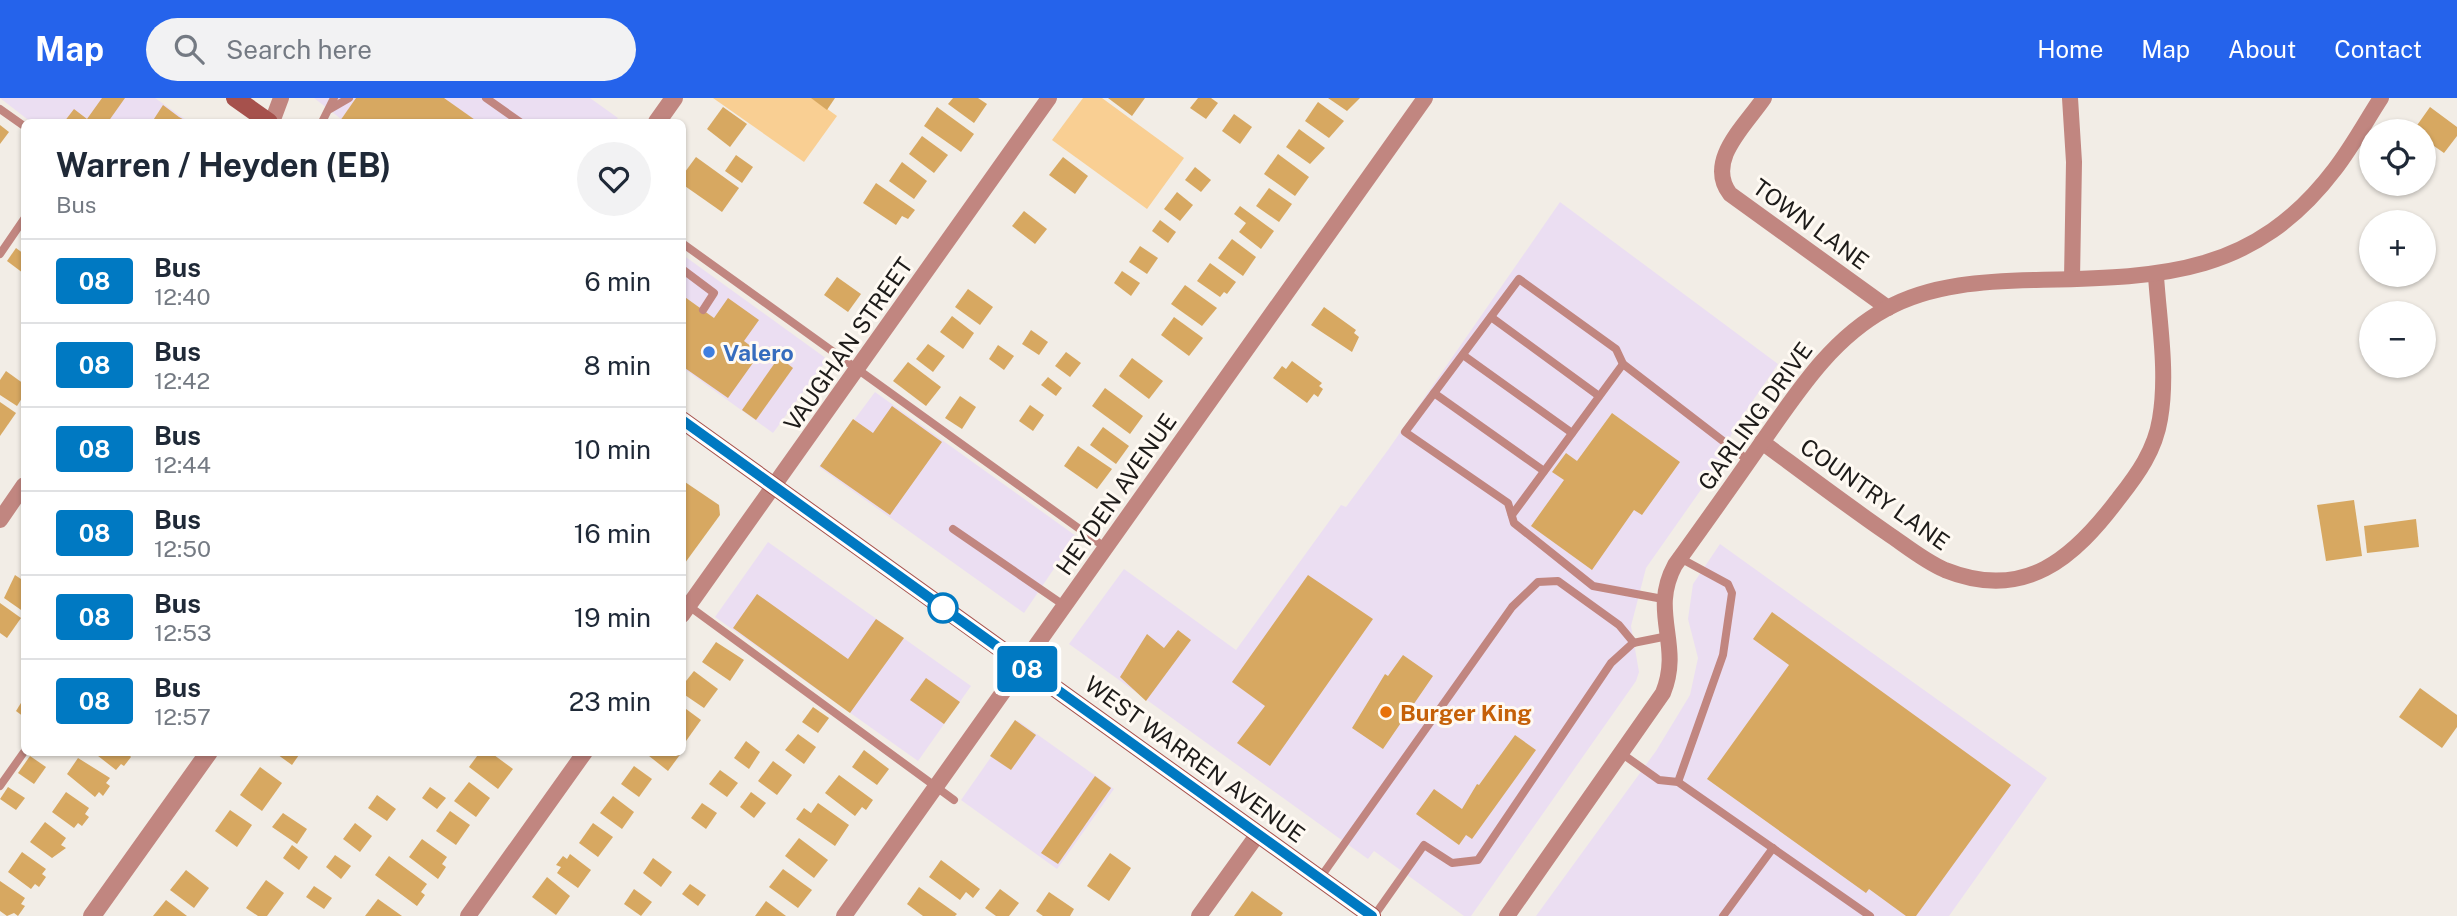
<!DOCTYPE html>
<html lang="en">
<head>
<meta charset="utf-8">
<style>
	body { margin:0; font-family:"Public Sans",sans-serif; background:#f2f2f3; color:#1f2937; height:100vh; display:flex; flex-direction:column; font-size:26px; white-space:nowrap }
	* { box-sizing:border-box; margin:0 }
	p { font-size:23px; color:#747a83 }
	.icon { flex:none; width:38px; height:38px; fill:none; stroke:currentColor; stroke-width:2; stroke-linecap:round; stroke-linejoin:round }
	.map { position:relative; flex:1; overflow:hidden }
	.side { position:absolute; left:21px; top:21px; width:665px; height:637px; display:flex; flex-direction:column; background:#fff; border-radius:10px; box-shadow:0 2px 5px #0004 }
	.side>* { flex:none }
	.badge { padding:0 14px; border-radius:5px; font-size:24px; line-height:46px }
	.controls { position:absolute; left:2359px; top:21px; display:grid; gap:14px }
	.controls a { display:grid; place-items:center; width:77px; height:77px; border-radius:50%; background:#fff; box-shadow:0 2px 5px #0004; font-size:35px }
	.map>.badge { position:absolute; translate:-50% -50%; box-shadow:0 0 0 4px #fff }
	.round { display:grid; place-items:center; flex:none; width:74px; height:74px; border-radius:37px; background:#f2f2f3 }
	.overview { display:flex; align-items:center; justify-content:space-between; height:119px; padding:0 35px }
	h1 { font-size:33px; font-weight:700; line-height:52px }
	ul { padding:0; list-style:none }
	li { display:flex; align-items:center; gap:21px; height:84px; padding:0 35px; border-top:2px solid #e0e1e3 }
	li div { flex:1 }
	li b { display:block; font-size:26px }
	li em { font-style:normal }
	li .badge { min-width:77px; font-weight:700; text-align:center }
	header { display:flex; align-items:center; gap:42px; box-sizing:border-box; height:98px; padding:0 35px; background:#2563eb; color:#fff }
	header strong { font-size:33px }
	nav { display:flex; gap:38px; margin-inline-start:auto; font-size:24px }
	.search { width:490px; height:63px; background:#f2f2f3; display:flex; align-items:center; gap:18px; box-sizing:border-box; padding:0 24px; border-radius:38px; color:#747a83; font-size:26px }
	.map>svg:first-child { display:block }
	.commercial { fill:#ebdef2 }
	.green { fill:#f9cf93 }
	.building { fill:#d7a861 }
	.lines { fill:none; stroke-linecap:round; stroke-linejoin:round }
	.service { stroke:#c18680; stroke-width:8 }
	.minor { stroke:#c18680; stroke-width:16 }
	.tertiary { stroke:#c18680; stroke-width:18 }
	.secondary { stroke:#a6514c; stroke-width:18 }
	.line-casing { stroke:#fff; stroke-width:16 }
	.line { stroke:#0079c2; stroke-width:10 }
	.shop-dot { fill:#3f7fe0; stroke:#fffaf3; stroke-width:2.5 }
	.stop-dot { fill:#fff; stroke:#0079c2; stroke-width:3.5 }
	.food-dot { fill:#e8710a; stroke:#fffaf3; stroke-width:2.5 }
	.labels { text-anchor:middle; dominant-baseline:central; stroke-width:6; stroke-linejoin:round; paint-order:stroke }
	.street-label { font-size:23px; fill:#1d1b19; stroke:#fffaf3 }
	.shop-label { font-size:23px; font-weight:bold; fill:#366cbe; stroke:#fffaf3; text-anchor:start }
	.food-label { font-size:23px; font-weight:bold; fill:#c56008; stroke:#fffaf3; text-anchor:start }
</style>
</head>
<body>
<header>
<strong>Map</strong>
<div class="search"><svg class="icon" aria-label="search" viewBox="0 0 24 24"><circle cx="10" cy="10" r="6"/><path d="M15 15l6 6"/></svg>Search here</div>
<nav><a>Home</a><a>Map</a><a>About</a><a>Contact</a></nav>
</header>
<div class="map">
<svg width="2457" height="818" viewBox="0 0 2457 818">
	<rect width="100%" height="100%" fill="#f2ede6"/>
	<g class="commercial">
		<polygon points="0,0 155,0 189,24 31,24"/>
		<polygon points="314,0 590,0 618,20 614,24 345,24"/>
		<polygon points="1560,104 1778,266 1734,330 1719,366 1646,470 1631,528 1639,574 1636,583 1471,818 1464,818 1374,753 1368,761 1069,546 1124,471 1236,552 1341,407 1346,409 1388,352"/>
		<polygon points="683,157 827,261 773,335 683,270"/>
		<polygon points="875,294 1076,438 1024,515 819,369"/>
		<polygon points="768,444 971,588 918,663 715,519"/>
		<polygon points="1720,446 2047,680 1949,818 1536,818 1656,653 1690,597 1698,560 1688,521 1693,486"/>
		<polygon points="1017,622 1114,691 1057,771 961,702"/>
	</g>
	<g class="green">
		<polygon points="713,0 812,0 837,18 804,64"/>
		<polygon points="1083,0 1102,0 1184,60 1147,111 1052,42"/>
	</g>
	<g class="building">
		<polygon points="102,0 125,0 108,24 64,24 74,11 87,21"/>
		<polygon points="356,0 444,0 478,24 342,24 340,23"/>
		<polygon points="811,0 835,0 827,12"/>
		<polygon points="953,0 978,0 987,6 974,25 948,6"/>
		<polygon points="1108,0 1145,0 1132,18"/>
		<polygon points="1198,0 1211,0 1218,5 1206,21 1190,10"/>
		<polygon points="1328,0 1360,0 1347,13"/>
		<polygon points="1318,4 1344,23 1329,40 1305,23"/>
		<polygon points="163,7 179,19 188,24 152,24"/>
		<polygon points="723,9 747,26 730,49 707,31"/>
		<polygon points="937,9 974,36 961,54 924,28"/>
		<polygon points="2430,9 2457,29 2457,38 2444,55 2424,41 2424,33 2413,33"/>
		<polygon points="1234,16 1252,29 1240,46 1222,33"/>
		<polygon points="0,27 9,34 0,46"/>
		<polygon points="1299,31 1325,50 1310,66 1286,49"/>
		<polygon points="922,38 948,57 934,75 909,56"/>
		<polygon points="1278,56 1309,79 1295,98 1264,76"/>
		<polygon points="736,57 753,69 742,85 725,73"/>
		<polygon points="696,59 739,90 722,114 682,86 682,78"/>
		<polygon points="1063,59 1088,78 1075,96 1049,77"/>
		<polygon points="902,64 927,83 914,101 889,83"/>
		<polygon points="1195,69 1211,82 1201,94 1185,82"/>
		<polygon points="876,85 915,112 908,121 902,118 896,127 863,105"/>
		<polygon points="1269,90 1292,106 1279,124 1256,108"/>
		<polygon points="1177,94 1193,107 1180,123 1164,111"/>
		<polygon points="1240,108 1274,133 1261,151 1239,134 1246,125 1234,116"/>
		<polygon points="1024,113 1047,131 1035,146 1012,128"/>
		<polygon points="1160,122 1176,134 1168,145 1152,133"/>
		<polygon points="1232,141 1256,159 1243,178 1218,160"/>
		<polygon points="1140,148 1158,160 1147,176 1129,164"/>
		<polygon points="16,150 24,156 23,175 7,163"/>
		<polygon points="1210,165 1236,184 1227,196 1224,194 1220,199 1197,183"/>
		<polygon points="1122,173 1140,185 1131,198 1114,185"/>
		<polygon points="837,179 861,196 848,214 824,197"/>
		<polygon points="1185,187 1217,210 1202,228 1171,206"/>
		<polygon points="968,191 993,209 980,227 955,209"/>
		<polygon points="682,197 714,220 728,200 759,222 744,243 760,255 728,300 682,268 685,261 682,259"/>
		<polygon points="1324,209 1356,232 1354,235 1359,239 1352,254 1311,227"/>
		<polygon points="952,218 974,235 963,251 940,234"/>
		<polygon points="1174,219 1203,240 1189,258 1161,237"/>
		<polygon points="1031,232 1048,244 1039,257 1022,246"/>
		<polygon points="928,246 945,258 933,274 916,261"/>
		<polygon points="998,247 1014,258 1004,272 989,261"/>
		<polygon points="1066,254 1081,265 1070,279 1055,268"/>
		<polygon points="779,259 793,270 756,322 742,312"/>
		<polygon points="1132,260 1163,283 1149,301 1119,278"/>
		<polygon points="1292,263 1322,285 1319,288 1323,291 1318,299 1314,296 1307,305 1273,280 1282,268 1286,271"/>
		<polygon points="908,264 941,289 926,308 893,283"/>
		<polygon points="6,273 24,286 24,297 17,308 0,297 0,282"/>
		<polygon points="1048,279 1062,290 1056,298 1041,287"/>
		<polygon points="1105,290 1143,318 1130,336 1092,308"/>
		<polygon points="960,298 976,309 962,331 945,320"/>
		<polygon points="0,304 16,315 0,338"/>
		<polygon points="1030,307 1044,317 1033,333 1019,323"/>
		<polygon points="892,308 942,344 890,417 820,368 853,321 873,335"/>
		<polygon points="1612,315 1680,364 1642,417 1634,412 1592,472 1531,428 1564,382 1552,374 1566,355 1577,363"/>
		<polygon points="1103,329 1129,348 1116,366 1090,347"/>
		<polygon points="1078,348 1112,371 1097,391 1064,368"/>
		<polygon points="682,382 719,407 720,417 682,469"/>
		<polygon points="2354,402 2362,458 2326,463 2317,407"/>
		<polygon points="2416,421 2419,449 2367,455 2364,428"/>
		<polygon points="15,477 24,483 24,514 4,500"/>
		<polygon points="1308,477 1373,521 1270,668 1237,645 1265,608 1232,584"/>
		<polygon points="757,496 848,561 876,521 904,540 850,615 733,530"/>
		<polygon points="0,505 21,520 7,540 0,535"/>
		<polygon points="1772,514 2011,687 1916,818 1906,818 1869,791 1866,795 1707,681 1789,567 1753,541"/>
		<polygon points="1178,532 1191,542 1146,603 1120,579 1147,536 1164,550"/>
		<polygon points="716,544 744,562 730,583 702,564"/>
		<polygon points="1403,557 1433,578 1383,651 1352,630 1385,576 1388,578"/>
		<polygon points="694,573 718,591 704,610 682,595 682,588"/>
		<polygon points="926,580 960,604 944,626 910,602"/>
		<polygon points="2420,590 2457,617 2457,629 2442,650 2399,619"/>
		<polygon points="24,600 24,619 16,613"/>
		<polygon points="682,608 701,622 686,643 682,640"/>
		<polygon points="813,609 829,620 818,635 802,624"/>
		<polygon points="1015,622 1036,637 1011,672 990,658"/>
		<polygon points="798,636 816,649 804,666 785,652"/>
		<polygon points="1515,637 1536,652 1472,741 1466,737 1459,747 1416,716 1434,691 1462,711 1477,686 1479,687"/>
		<polygon points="746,643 760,654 749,671 734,660"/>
		<polygon points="864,652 889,671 877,687 852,669"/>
		<polygon points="93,654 127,654 131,659 124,668 121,666 116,672"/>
		<polygon points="274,654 301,654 292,667"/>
		<polygon points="480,654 490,654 513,671 498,691 469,669"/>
		<polygon points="644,654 682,654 668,673"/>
		<polygon points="30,658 46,669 34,686 18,675"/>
		<polygon points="78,660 110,680 106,685 110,688 103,698 99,694 95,699 67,676"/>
		<polygon points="773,663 792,677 777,697 758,683"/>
		<polygon points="634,668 652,681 639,699 621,686"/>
		<polygon points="260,669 282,685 262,713 240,697"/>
		<polygon points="720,672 738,685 727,699 709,686"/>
		<polygon points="839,677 873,702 866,712 862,709 855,718 825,695"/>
		<polygon points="1095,678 1111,690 1058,766 1041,755"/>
		<polygon points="469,684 490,700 476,719 454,703"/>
		<polygon points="8,689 25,700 16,712 0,701"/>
		<polygon points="430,689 446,700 437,711 422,700"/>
		<polygon points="66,694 89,710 85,716 89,719 82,728 78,725 74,730 52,714"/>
		<polygon points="751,694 766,705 754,720 740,709"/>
		<polygon points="377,697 396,711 387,723 368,710"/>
		<polygon points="613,698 634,714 622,731 600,715"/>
		<polygon points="702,705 717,715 706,731 691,720"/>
		<polygon points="818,705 849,727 835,748 796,721 804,710 811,715"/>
		<polygon points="230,712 252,727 237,749 215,733"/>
		<polygon points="450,713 470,727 456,747 436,733"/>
		<polygon points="283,715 307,731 297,746 272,729"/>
		<polygon points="45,724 66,740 61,747 66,750 52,760 30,744"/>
		<polygon points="355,725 372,738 360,754 343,741"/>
		<polygon points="593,725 613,739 598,759 579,745"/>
		<polygon points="799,740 828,762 814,780 785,758"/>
		<polygon points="422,741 447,759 442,766 446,769 438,781 409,759"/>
		<polygon points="292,747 308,759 299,772 283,760"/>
		<polygon points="22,754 46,771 42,776 46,779 39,789 35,786 31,791 8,774"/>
		<polygon points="1110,755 1131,770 1109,803 1087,788"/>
		<polygon points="570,756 591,772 578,790 557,775 561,769 556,767 563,758 567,761"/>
		<polygon points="335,757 351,768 341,781 326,769"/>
		<polygon points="389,758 427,786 421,794 425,797 417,808 375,777"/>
		<polygon points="653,760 672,774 661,789 643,775"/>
		<polygon points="941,762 980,791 973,800 966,794 960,802 929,779"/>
		<polygon points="783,771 812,792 798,810 769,789"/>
		<polygon points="186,772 209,790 194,810 170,792"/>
		<polygon points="547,779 570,798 556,817 532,799"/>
		<polygon points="266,782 284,795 267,818 258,818 246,810"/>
		<polygon points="0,783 25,800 21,806 25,808 18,818 14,815 7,818 0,813"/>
		<polygon points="690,786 706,797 698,808 682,796"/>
		<polygon points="314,788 332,800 324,811 306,799"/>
		<polygon points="919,789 957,816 955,818 923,818 907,806"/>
		<polygon points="634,791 652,804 641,818 624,806"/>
		<polygon points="1000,791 1019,805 1009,818 996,818 985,810"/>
		<polygon points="1252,793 1283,815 1281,818 1234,818"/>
		<polygon points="1049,794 1074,811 1070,818 1043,818 1036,813"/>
		<polygon points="378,801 402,818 365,818"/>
		<polygon points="166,802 187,818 153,818"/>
		<polygon points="766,803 786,818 755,818"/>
	</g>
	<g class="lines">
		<g class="service">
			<polyline points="486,0 520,24"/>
			<polyline points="0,11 24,28"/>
			<polyline points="330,11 349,0"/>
			<polyline points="322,24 334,0"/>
			<polyline points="682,145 1106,450"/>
			<polyline points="0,156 24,121"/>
			<polyline points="682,171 714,195 703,212"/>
			<polyline points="1491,219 1599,298"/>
			<polyline points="1463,257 1572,335"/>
			<polyline points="1434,295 1544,373"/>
			<polyline points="1512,417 1623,266"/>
			<polyline points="953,431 1065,508"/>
			<polyline points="1663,501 1593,488 1514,425 1508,405 1405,334 1519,181 1616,251 1623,266 1749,363"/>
			<polyline points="682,503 954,702"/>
			<polyline points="1621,655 1659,682 1678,684 1870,818"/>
			<polyline points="1678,684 1723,557 1732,495 1728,486 1680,460"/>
			<polyline points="0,688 24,654"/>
			<polyline points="1320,780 1512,509 1538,484 1558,483 1619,527 1634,545"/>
			<polyline points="1374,818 1424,747 1452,765 1478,762 1611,565 1633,545 1668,538"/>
			<polyline points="1723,818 1773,750"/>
		</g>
		<g class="minor">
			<path d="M1764,0C1745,28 1705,63 1730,96L1888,210"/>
			<polyline points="2070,0 2074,64 2072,181"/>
			<polyline points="272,24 281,0"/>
			<path d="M1762,344C1804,375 1845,406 1887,435C1905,447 1924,463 1945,472C2025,504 2074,460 2119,400C2138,376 2155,352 2160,321C2168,275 2159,224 2156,178"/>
			<polyline points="0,422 24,387"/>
			<polyline points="682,517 1049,0"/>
			<polyline points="468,818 585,654"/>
			<polyline points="844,818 1425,0"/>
			<polyline points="1199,818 1258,736"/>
			<path d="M1507,818L1663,595C1683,546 1649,515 1675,467C1703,428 1731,389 1758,350C1795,298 1829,242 1886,211C1930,186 1987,183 2036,182C2160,179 2253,179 2335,71C2352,49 2366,23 2381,0"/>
		</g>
		<g class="tertiary">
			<polyline points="657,24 674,0"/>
			<polyline points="92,818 209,654"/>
		</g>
		<g class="secondary">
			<polyline points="235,0 269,24"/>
			<polyline points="682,322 1372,818"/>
		</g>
	</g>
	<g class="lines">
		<defs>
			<polyline id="line" points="682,322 1372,818"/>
		</defs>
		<use href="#line" class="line-casing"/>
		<use href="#line" class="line"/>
	</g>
	<circle class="shop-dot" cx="709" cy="254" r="7"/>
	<circle class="stop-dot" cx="943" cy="510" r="14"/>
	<circle class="food-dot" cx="1386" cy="614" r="7"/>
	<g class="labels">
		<g class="street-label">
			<text transform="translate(1811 126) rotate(36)">TOWN LANE</text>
			<text transform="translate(848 246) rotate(-55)">VAUGHAN STREET</text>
			<text transform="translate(1755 318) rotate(-54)">GARLING DRIVE</text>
			<text transform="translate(1116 396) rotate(-55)">HEYDEN AVENUE</text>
			<text transform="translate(1875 396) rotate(35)">COUNTRY LANE</text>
			<text transform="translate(1195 661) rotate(36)">WEST WARREN AVENUE</text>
		</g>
		<g class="shop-label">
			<text x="723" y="254">Valero</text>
		</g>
		<g class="food-label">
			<text x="1400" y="614">Burger King</text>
		</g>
	</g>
</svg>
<div class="controls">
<a><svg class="icon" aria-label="locate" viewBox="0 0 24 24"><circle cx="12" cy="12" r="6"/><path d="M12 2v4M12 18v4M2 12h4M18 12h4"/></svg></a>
<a>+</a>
<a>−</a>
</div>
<b class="badge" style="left:1027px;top:571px;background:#0079c2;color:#fff">08</b>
<section class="side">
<div class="overview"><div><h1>Warren / Heyden (EB)</h1><p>Bus</p></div><a class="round"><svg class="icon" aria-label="heart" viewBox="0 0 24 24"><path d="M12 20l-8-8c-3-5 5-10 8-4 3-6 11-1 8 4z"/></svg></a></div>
<ul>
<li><span class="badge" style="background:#0079c2;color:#fff">08</span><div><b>Bus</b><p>12:40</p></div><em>6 min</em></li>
<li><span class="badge" style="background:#0079c2;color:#fff">08</span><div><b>Bus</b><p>12:42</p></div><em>8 min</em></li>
<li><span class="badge" style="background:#0079c2;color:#fff">08</span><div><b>Bus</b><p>12:44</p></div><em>10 min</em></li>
<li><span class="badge" style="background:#0079c2;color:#fff">08</span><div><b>Bus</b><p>12:50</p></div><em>16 min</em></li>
<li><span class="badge" style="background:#0079c2;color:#fff">08</span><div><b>Bus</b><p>12:53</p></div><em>19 min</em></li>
<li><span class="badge" style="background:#0079c2;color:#fff">08</span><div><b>Bus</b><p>12:57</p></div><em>23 min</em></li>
</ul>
</section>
</div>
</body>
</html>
